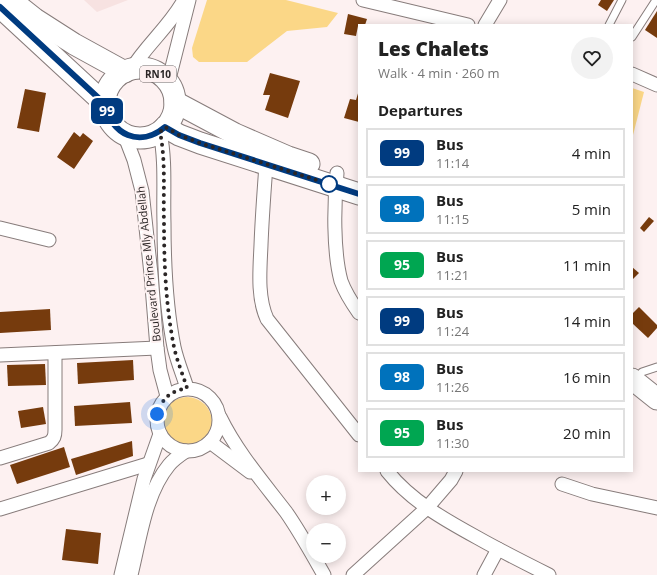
<!DOCTYPE html>
<html lang="en">
<head>
<meta charset="utf-8">
<style>
	body { margin:0; font-family:"Open Sans",sans-serif; background:#f2f2f2; color:#222; height:100vh; display:flex; flex-direction:column; font-size:15px; white-space:nowrap }
	* { box-sizing:border-box; margin:0 }
	p { font-size:13px; color:#767676 }
	.icon { flex:none; width:22px; height:22px; fill:none; stroke:currentColor; stroke-width:2; stroke-linecap:round; stroke-linejoin:round }
	.map { position:relative; flex:1; overflow:hidden }
	.details { position:absolute; left:358px; top:24px; width:275px; height:448px; display:flex; flex-direction:column; background:#fff; border-radius:0px; box-shadow:0 2px 10px #0003 }
	.details>* { flex:none }
	.badge { padding:0 8px; border-radius:6px; font-size:14px; line-height:26px }
	.tools { position:absolute; left:306px; top:475px; display:grid; gap:8px }
	.tools a { display:grid; place-items:center; width:40px; height:40px; border-radius:50%; background:#fff; box-shadow:0 2px 10px #0003; font-size:20px }
	.you { position:absolute; width:20px; height:20px; margin:-10px; border:3px solid #fff; border-radius:50%; background:#1a73e8; box-shadow:0 0 0 6px #1a73e833 }
	.map>.badge { position:absolute; translate:-50% -50%; box-shadow:0 0 0 2px #fff }
	h2 { padding:0 20px; font-size:15px; line-height:36px }
	.round { display:grid; place-items:center; flex:none; width:42px; height:42px; border-radius:21px; background:#f2f2f2 }
	.summary { display:flex; align-items:center; justify-content:space-between; height:68px; padding:0 20px }
	h1 { font-size:19px; font-weight:800; line-height:30px }
	ul { padding:0; list-style:none }
	li { display:flex; align-items:center; gap:12px; height:50px; margin:0 8px 6px; padding:0 12px; border:2px solid #e0e0e0; border-radius:0px }
	li div { flex:1 }
	li b { display:block; font-size:15px }
	li em { font-style:normal }
	li .badge { min-width:44px; font-weight:700; text-align:center }
	.map>svg:first-child { display:block }
	.built { fill:#f7e2e1 }
	.green { fill:#fbd787 }
	.building { fill:#763b0d }
	.lines { fill:none; stroke-linecap:round; stroke-linejoin:round }
	.service-casing { stroke:#877c7b; stroke-width:9 }
	.minor-casing { stroke:#877c7b; stroke-width:15 }
	.primary-casing { stroke:#877c7b; stroke-width:23 }
	.service { stroke:#fff; stroke-width:7 }
	.minor { stroke:#fff; stroke-width:13 }
	.primary { stroke:#fff; stroke-width:21 }
	.line-casing { stroke:#fff; stroke-width:9 }
	.line { stroke:#003b80; stroke-width:6 }
	.walk { stroke:#2b2626; stroke-width:4; stroke-dasharray:0 7.2 }
	.stop-dot { fill:#fff; stroke:#003b80; stroke-width:2 }
	.labels { text-anchor:middle; dominant-baseline:central; stroke-width:4; stroke-linejoin:round; paint-order:stroke }
	.shield { fill:#fdf1f1; stroke:#6a6363; stroke-width:1 }
	.shield-label { font-size:10px; font-weight:bold; fill:#2b2626 }
	.street-label { font-size:11px; fill:#2b2626; stroke:#fdf1f1 }
</style>
</head>
<body>
<div class="map">
<svg width="657" height="575" viewBox="0 0 657 575">
	<rect width="100%" height="100%" fill="#fdf1f1"/>
	<polygon class="built" points="84,0 128,0 97,12"/>
	<g class="green">
		<polygon points="207,0 286,0 338,13 327,27 287,31 247,62 199,62 193,57 192,48"/>
		<polygon points="632,88 644,92 632,139"/>
		<circle cx="187" cy="422" r="25"/>
	</g>
	<g class="building">
		<polygon points="601,0 614,0 607,11 598,5"/>
		<polygon points="657,11 657,38 645,30"/>
		<polygon points="348,14 367,19 365,25 358,26 356,36 344,34"/>
		<polygon points="270,73 300,81 288,118 265,110 270,95 263,95"/>
		<polygon points="25,89 46,93 39,132 17,128"/>
		<polygon points="359,90 359,122 344,118 350,99 356,100"/>
		<polygon points="74,132 80,137 83,133 93,141 74,169 57,157"/>
		<polygon points="649,217 654,221 644,232 640,228"/>
		<polygon points="632,267 639,273 632,280"/>
		<polygon points="639,307 657,325 657,328 648,338 632,323 632,314"/>
		<polygon points="50,309 51,330 0,333 0,312"/>
		<polygon points="133,360 134,380 78,384 77,363"/>
		<polygon points="45,364 46,385 8,386 7,365"/>
		<polygon points="130,402 132,423 75,426 74,406"/>
		<polygon points="43,407 46,424 21,428 18,411"/>
		<polygon points="132,441 133,456 76,475 71,459"/>
		<polygon points="64,447 70,467 17,484 10,465"/>
		<polygon points="66,529 101,533 98,564 62,560"/>
	</g>
	<g class="lines">
		<defs>
			<g id="service">
				<polyline points="609,25 622,0"/>
				<polyline points="632,37 656,0"/>
				<polyline points="642,372 657,367"/>
			</g>
			<g id="minor">
				<polyline points="363,0 468,25"/>
				<polyline points="485,25 500,0"/>
				<path d="M131,70C146,45 170,26 184,0"/>
				<polyline points="632,74 657,85"/>
				<polyline points="168,83 189,0"/>
				<path d="M160,132C166,162 163,192 164,223C164,265 166,307 174,347C177,361 183,375 187,388"/>
				<polyline points="124,134 134,160 142,191 151,274 157,348 160,370 167,396"/>
				<path d="M266,165C264,192 262,218 261,245C260,269 257,297 267,319L359,435"/>
				<path d="M337,173C334,204 333,251 341,281C345,292 352,303 359,313"/>
				<polyline points="0,228 49,240"/>
				<polyline points="0,355 157,348"/>
				<circle cx="188" cy="420" r="31"/>
				<path d="M220,417C237,452 263,482 286,512C300,532 312,554 324,575"/>
				<polyline points="210,442 250,472"/>
				<path d="M0,458L49,443C54,439 55,436 55,430V353"/>
				<path d="M387,471C411,501 445,520 478,538C501,551 525,563 549,575"/>
				<polyline points="562,484 592,494 657,508"/>
				<polyline points="0,509 148,464"/>
				<polyline points="121,575 144,479 160,434"/>
				<path d="M131,575C140,539 145,494 169,465C173,460 180,455 186,451"/>
				<polyline points="353,575 427,508 451,480 456,471"/>
				<polyline points="484,575 498,549"/>
			</g>
			<g id="primary">
				<polyline points="11,0 35,19 74,44 125,72"/>
				<polyline points="0,7 105,104"/>
				<circle cx="140" cy="103" r="35"/>
				<polyline points="175,102 235,134 288,157 309,164"/>
				<polyline points="165,127 179,135 200,143 359,194"/>
				<polyline points="632,379 657,399"/>
			</g>
		</defs>
		<use href="#service" class="service-casing"/>
		<use href="#minor" class="minor-casing"/>
		<use href="#primary" class="primary-casing"/>
		<use href="#service" class="service"/>
		<use href="#minor" class="minor"/>
		<use href="#primary" class="primary"/>
	</g>
	<g class="lines">
		<defs>
			<path id="line" d="M0,7L105,104C111,135 140,148 165,127L179,135L200,143L359,194"/>
		</defs>
		<use href="#line" class="line-casing"/>
		<use href="#line" class="line"/>
		<path class="walk" d="M157,414C163,397 170,392 187,388C183,375 177,361 174,347C166,307 164,265 164,223C163,192 166,162 160,132L165,127L179,135L200,143L329,184"/>
	</g>
	<circle class="stop-dot" cx="329" cy="184" r="8"/>
	<g class="labels">
		<rect class="shield" x="140" y="66" width="36" height="16" rx="3"/>
		<g class="shield-label">
			<text x="158" y="74">RN10</text>
		</g>
		<g class="street-label">
			<text transform="translate(148 264) rotate(-96)">Boulevard Prince Mly Abdellah</text>
		</g>
	</g>
</svg>
<div class="tools">
<a>+</a>
<a>−</a>
</div>
<div class="you" style="left:157px;top:414px"></div>
<b class="badge" style="left:107px;top:111px;background:#003b80;color:#fff">99</b>
<section class="details">
<div class="summary"><div><h1>Les Chalets</h1><p>Walk · 4 min · 260 m</p></div><a class="round"><svg class="icon" aria-label="heart" viewBox="0 0 24 24"><path d="M12 20l-8-8c-3-5 5-10 8-4 3-6 11-1 8 4z"/></svg></a></div>
<h2>Departures</h2>
<ul>
<li><span class="badge" style="background:#003b80;color:#fff">99</span><div><b>Bus</b><p>11:14</p></div><em>4 min</em></li>
<li><span class="badge" style="background:#0072bc;color:#fff">98</span><div><b>Bus</b><p>11:15</p></div><em>5 min</em></li>
<li><span class="badge" style="background:#00a651;color:#fff">95</span><div><b>Bus</b><p>11:21</p></div><em>11 min</em></li>
<li><span class="badge" style="background:#003b80;color:#fff">99</span><div><b>Bus</b><p>11:24</p></div><em>14 min</em></li>
<li><span class="badge" style="background:#0072bc;color:#fff">98</span><div><b>Bus</b><p>11:26</p></div><em>16 min</em></li>
<li><span class="badge" style="background:#00a651;color:#fff">95</span><div><b>Bus</b><p>11:30</p></div><em>20 min</em></li>
</ul>
</section>
</div>
</body>
</html>
